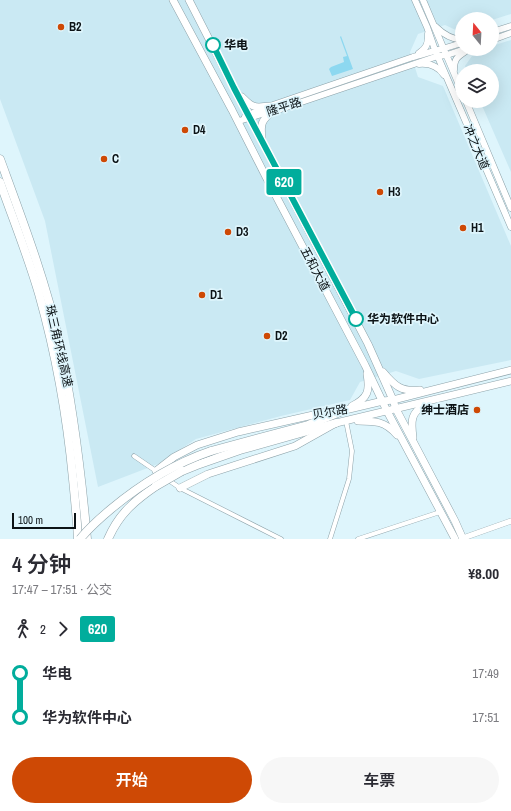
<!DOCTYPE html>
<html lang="zh">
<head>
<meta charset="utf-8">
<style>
	body { margin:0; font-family:"Archivo Narrow","Noto Sans SC",sans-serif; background:#f7f7f7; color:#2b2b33; height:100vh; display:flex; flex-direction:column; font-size:15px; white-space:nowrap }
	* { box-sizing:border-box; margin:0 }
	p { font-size:13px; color:#7c7c81 }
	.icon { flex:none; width:22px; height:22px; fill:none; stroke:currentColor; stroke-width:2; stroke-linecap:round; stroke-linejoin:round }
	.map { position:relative; height:539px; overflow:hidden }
	.details { display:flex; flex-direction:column; background:#fff; flex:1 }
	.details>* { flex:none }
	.badge { padding:0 8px; border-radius:3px; font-size:14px; line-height:26px }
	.needle { width:26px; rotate:342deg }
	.buttons { position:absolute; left:455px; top:12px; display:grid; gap:8px }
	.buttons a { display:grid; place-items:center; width:44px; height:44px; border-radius:50%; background:#fff; box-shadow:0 4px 16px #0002; font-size:20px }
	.scale { position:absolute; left:12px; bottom:10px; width:64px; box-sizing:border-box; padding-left:4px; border:2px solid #0c1316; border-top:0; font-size:11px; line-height:14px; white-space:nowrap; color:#0c1316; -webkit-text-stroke:3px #def5fc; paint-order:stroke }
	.map>.badge { position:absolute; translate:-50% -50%; box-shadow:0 0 0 2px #fff }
	.legs { display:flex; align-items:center; gap:6px; height:44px; padding:0 12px; font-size:13px }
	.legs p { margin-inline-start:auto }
	.head { display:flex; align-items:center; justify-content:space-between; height:68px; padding:0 12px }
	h1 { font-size:22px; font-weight:600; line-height:30px }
	.button { display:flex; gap:8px; margin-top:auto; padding:8px 12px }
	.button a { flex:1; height:46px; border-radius:24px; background:#ce4905; color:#fff; font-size:16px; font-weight:600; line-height:46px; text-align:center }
	.button a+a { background:#f7f7f7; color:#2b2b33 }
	ul { padding:0 12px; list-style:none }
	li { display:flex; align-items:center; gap:14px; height:44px; font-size:15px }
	li i { display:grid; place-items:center; width:6px; height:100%; margin:0 5px; background:currentColor }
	li i::after { content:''; width:10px; height:10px; margin:-5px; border:3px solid; border-radius:50%; background:#fff }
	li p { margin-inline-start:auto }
	li:first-child i { background:linear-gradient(#0000 50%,currentColor 0) }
	li:last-child i { background:linear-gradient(currentColor 50%,#0000 0) }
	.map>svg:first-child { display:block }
	.built { fill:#cae9f3 }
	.green { fill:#8dd8f0 }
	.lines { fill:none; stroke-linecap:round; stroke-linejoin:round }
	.minor-casing { stroke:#8da2a9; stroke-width:5 }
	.tertiary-casing { stroke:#8da2a9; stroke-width:6 }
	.secondary-casing { stroke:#8da2a9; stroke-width:7 }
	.primary-casing { stroke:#8da2a9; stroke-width:8 }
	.motorway-casing { stroke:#8da2a9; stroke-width:9 }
	.minor { stroke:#fff; stroke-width:4 }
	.tertiary { stroke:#fff; stroke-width:5.5 }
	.secondary { stroke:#fff; stroke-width:6 }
	.primary { stroke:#fff; stroke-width:7 }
	.motorway { stroke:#fff; stroke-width:8 }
	.motorway-bridge-casing { stroke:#8da2a9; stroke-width:9; stroke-linecap:butt }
	.motorway-bridge { stroke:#fff; stroke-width:8 }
	.line-1-casing { stroke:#fff; stroke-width:9 }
	.line-1 { stroke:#01ad9c; stroke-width:6 }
	.poi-dot { fill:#ce4905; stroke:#def5fc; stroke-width:1.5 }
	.stop-1-dot { fill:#fff; stroke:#01ad9c; stroke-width:2 }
	.labels { text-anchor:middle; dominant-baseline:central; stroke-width:3.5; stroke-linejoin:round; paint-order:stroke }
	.poi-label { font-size:12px; font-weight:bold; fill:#0c1316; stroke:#def5fc; text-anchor:start }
	.stop-label { font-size:12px; font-weight:bold; fill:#0c1316; stroke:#def5fc; text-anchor:start }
	.street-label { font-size:12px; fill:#0c1316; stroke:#def5fc }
</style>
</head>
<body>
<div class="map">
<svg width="511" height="539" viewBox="0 0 511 539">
	<rect width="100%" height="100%" fill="#def5fc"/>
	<g class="built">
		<polygon points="0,0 511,0 511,14 492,20 492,19 462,19 462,30 458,31 445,25 418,34 410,52 418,77 443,86 511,246 511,360 419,379 396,371 360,382 350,400 281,416 196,439 158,464 98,487 45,221 0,99"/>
		<polygon points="511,40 511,172 480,101 492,101 492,71 467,71 465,66 474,53 484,49 492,49 492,46"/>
	</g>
	<polygon class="green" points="341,36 353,69 332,76 329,69 331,67 344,62 343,57 347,56 340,37"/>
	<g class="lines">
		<defs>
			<g id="minor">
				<polyline points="134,456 156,471"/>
				<polyline points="167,479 180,488 281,539"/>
				<polyline points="330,539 349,479 352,451 346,421"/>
				<polyline points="358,539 440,512"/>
			</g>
			<polyline id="tertiary" points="463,538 511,521"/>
			<g id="secondary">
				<polyline points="415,0 427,27 435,50 511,227"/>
				<polyline points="423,0 462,92"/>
				<path d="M436,27C444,35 451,39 462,40"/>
				<polyline points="492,32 511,26"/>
				<polyline points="492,40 511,33"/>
				<path d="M419,53C426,49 429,43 428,34"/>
				<path d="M419,64C430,63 438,66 444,75"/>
				<path d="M454,70C454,59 457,57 466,51"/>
				<polyline points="466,101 511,208"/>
				<path d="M245,117C252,112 262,111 270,106L413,57C430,52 446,48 462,43"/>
				<polyline points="239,121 268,112 272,112 438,56 447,55 465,49"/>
			</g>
			<g id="primary">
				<polyline points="173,0 232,110 266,177 365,365 387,411 455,539"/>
				<polyline points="189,0 234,88 368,344 393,400 396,409 455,521 463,539"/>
				<path d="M242,97C247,102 251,107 259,107C263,107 266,106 270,106"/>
				<path d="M262,137C260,124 262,120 272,112"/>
				<path d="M383,372C395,386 401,392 420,390"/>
				<path d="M352,406C368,398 370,391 367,374"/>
				<path d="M358,421C375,421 385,421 397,435"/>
				<path d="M413,438C411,421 410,412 427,404"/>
				<polyline points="156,471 174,457 197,445 238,432 322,413 345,410 383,401 393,400 511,370"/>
				<polyline points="180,488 208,474 295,446 336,423 511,381"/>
			</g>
			<g id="motorway">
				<path d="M0,159C22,219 45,279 59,341C73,406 81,472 87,539"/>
				<path d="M0,182C13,219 28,256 39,294C56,354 67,416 73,479C75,499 77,519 78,539"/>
				<polyline points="211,451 308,425 345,410"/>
				<polyline points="182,471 197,465 240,450 336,423"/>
				<path d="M108,539C119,514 134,501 156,486"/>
			</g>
		</defs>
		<use href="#minor" class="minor-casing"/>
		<use href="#tertiary" class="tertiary-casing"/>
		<use href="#secondary" class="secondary-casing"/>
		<use href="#primary" class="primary-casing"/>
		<use href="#motorway" class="motorway-casing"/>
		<use href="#minor" class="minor"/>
		<use href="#tertiary" class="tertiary"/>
		<use href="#secondary" class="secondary"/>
		<use href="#primary" class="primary"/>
		<use href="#motorway" class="motorway"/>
		<defs>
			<g id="motorway-bridge">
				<polyline points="156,486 182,471"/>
				<path d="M80,539C89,528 99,519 111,509C141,484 173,464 211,451"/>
			</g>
		</defs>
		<use href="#motorway-bridge" class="motorway-bridge-casing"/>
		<use href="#motorway-bridge" class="motorway-bridge"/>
	</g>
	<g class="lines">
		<defs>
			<polyline id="line-1" points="213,45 234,88 356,319"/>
		</defs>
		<use href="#line-1" class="line-1-casing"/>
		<use href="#line-1" class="line-1"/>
	</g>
	<g class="poi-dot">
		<circle cx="61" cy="27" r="4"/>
		<circle cx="185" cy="130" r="4"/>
		<circle cx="104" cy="159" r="4"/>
		<circle cx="380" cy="192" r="4"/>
		<circle cx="463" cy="228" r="4"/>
		<circle cx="228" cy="232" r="4"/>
		<circle cx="202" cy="295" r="4"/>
		<circle cx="267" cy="336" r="4"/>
		<circle cx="477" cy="410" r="4"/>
	</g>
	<g class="stop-1-dot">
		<circle cx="213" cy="45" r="7"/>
		<circle cx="356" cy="319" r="7"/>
	</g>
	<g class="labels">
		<g class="poi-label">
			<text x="69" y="27">B2</text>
			<text x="193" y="130">D4</text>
			<text x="112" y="159">C</text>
			<text x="388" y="192">H3</text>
			<text x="471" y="228">H1</text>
			<text x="236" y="232">D3</text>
			<text x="210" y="295">D1</text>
			<text x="275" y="336">D2</text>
			<text x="469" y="410" text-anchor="end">绅士酒店</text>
		</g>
		<g class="stop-label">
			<text x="224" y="45">华电</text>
			<text x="367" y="319">华为软件中心</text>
		</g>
		<g class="street-label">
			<text transform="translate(284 107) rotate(-18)">隆平路</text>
			<text transform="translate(476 147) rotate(67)">冲之大道</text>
			<text transform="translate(315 269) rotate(62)">五和大道</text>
			<text transform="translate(59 346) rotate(77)">珠三角环线高速</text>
			<text transform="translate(330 412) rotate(-10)">贝尔路</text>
		</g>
	</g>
</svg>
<div class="buttons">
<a><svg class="needle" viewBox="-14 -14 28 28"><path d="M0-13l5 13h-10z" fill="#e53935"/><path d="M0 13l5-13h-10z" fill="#7c7c81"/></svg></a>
<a><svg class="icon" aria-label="layers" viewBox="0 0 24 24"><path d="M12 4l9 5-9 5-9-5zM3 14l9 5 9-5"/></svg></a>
</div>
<div class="scale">100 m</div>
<b class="badge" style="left:284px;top:182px;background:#01ad9c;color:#fff">620</b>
</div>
<section class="details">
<div class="head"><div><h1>4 分钟</h1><p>17:47 – 17:51 · 公交</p></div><b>¥8.00</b></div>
<div class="legs"><svg class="icon" aria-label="walk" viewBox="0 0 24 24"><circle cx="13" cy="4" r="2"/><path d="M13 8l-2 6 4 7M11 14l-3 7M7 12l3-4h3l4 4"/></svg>2<svg class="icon" aria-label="forward" viewBox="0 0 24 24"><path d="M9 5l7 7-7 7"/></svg><b class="badge" style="background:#01ad9c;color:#fff">620</b></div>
<ul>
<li><i style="color:#01ad9c"></i><b>华电</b><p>17:49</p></li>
<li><i style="color:#01ad9c"></i><b>华为软件中心</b><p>17:51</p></li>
</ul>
<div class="button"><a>开始</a><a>车票</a></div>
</section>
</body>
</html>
